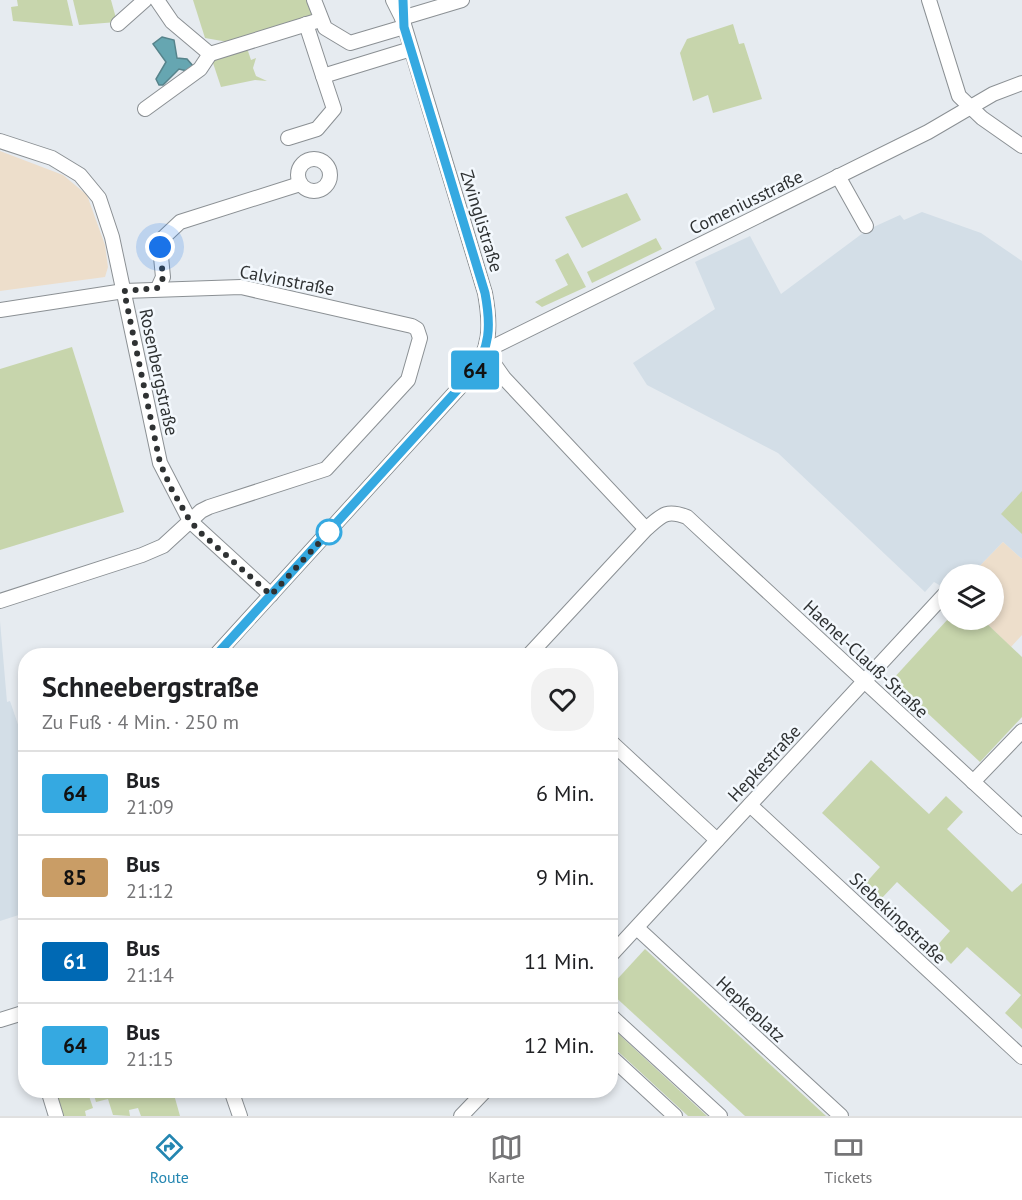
<!DOCTYPE html>
<html lang="de">
<head>
<meta charset="utf-8">
<style>
	body { margin:0; font-family:"PT Sans",sans-serif; background:#f2f2f2; color:#202124; height:100vh; display:flex; flex-direction:column; font-size:22px; white-space:nowrap }
	* { box-sizing:border-box; margin:0 }
	p { font-size:20px; color:#757577 }
	.icon { flex:none; width:33px; height:33px; fill:none; stroke:currentColor; stroke-width:2; stroke-linecap:round; stroke-linejoin:round }
	.map { position:relative; flex:1; overflow:hidden }
	.panel { position:absolute; left:18px; top:648px; width:600px; height:450px; display:flex; flex-direction:column; background:#fff; border-radius:24px; box-shadow:0 3px 9px #0003 }
	.panel>* { flex:none }
	.badge { padding:0 12px; border-radius:4px; font-size:21px; line-height:39px }
	.fabs { position:absolute; left:938px; top:564px; display:grid; gap:12px }
	.fabs a { display:grid; place-items:center; width:66px; height:66px; border-radius:50%; background:#fff; box-shadow:0 3px 9px #0003; font-size:30px }
	.you { position:absolute; width:30px; height:30px; margin:-15px; border:4px solid #fff; border-radius:50%; background:#1a73e8; box-shadow:0 0 0 9px #1a73e833 }
	.map>.badge { position:absolute; translate:-50% -50%; box-shadow:0 0 0 3px #fff }
	.round { display:grid; place-items:center; flex:none; width:63px; height:63px; border-radius:24px; background:#f2f2f2 }
	.head { display:flex; align-items:center; justify-content:space-between; height:102px; padding:0 24px }
	h1 { font-size:28px; font-weight:700; line-height:45px }
	ul { padding:0; list-style:none }
	li { display:flex; align-items:center; gap:18px; height:84px; padding:0 24px; border-top:2px solid #e0e0e0 }
	li div { flex:1 }
	li b { display:block; font-size:22px }
	li em { font-style:normal }
	li .badge { min-width:66px; font-weight:700; text-align:center }
	.dock { display:flex; justify-content:space-around; align-items:center; height:84px; border-top:2px solid #e0e0e0; background:#fff; font-size:16px; color:#757577 }
	.dock a { display:grid; justify-items:center; gap:3px }
	.dock .current { color:#2486b1 }
	.map>svg:first-child { display:block }
	.built { fill:#d3dee7 }
	.industrial { fill:#eddecb }
	.green { fill:#c7d5ac }
	.water { fill:#66a6b1; stroke:#56838b; stroke-width:1.5 }
	.lines { fill:none; stroke-linecap:round; stroke-linejoin:round }
	.minor-casing { stroke:#8b9094; stroke-width:16 }
	.minor { stroke:#fff; stroke-width:14 }
	.line-casing { stroke:#fff; stroke-width:14 }
	.line { stroke:#35a9e1; stroke-width:9 }
	.walk { stroke:#2f3233; stroke-width:6; stroke-dasharray:0 10.8 }
	.stop-dot { fill:#fff; stroke:#35a9e1; stroke-width:3 }
	.labels { text-anchor:middle; dominant-baseline:central; stroke-width:5; stroke-linejoin:round; paint-order:stroke }
	.street-label { font-size:18px; fill:#2f3233; stroke:#f3f8fd }
</style>
</head>
<body>
<div class="map">
<svg width="1022" height="1116" viewBox="0 0 1022 1116">
	<rect width="100%" height="100%" fill="#e6ebf0"/>
	<g class="built">
		<polygon points="922,212 981,233 1022,261 1022,559 1003,542 972,574 948,574 948,590 934,582 925,592 778,453 647,385 633,363 715,309 695,262 750,236 781,294 867,230 900,215 904,220"/>
		<polygon points="0,621 7,702 10,701 26,748 25,913 0,921"/>
	</g>
	<g class="industrial">
		<polygon points="0,151 63,175 87,195 105,245 108,267 105,277 0,291"/>
		<polygon points="1003,542 1022,559 1022,635 1011,647 983,620 993,620 993,574 972,574"/>
	</g>
	<g class="green">
		<polygon points="17,0 67,0 73,26 13,21 11,7 18,6"/>
		<polygon points="73,0 111,0 117,22 79,25"/>
		<polygon points="193,0 308,0 313,16 228,42 205,38"/>
		<polygon points="733,24 739,44 744,43 762,99 713,113 708,95 693,101 680,53 687,39"/>
		<polygon points="243,49 248,51 251,60 256,58 253,68 256,76 267,81 255,80 221,87 212,60"/>
		<polygon points="627,193 641,220 582,248 565,217"/>
		<polygon points="656,238 662,249 592,283 587,272"/>
		<polygon points="568,253 586,287 542,307 535,302 568,285 555,260"/>
		<polygon points="72,347 124,512 0,550 0,369"/>
		<polygon points="1022,491 1022,534 1001,514"/>
		<polygon points="948,619 983,620 1022,657 1022,717 980,762 892,680"/>
		<polygon points="871,760 929,814 946,796 963,812 947,829 1012,892 1022,883 1022,1029 1005,1013 1021,995 967,947 951,964 935,948 950,931 897,882 881,899 864,885 880,867 822,813"/>
		<polygon points="645,949 826,1116 745,1116 611,993 611,986"/>
		<polygon points="611,1027 707,1116 688,1116 611,1045"/>
		<polygon points="97,1091 173,1091 180,1116 141,1116 138,1108 129,1110 130,1116 113,1115 108,1099 96,1102 93,1092"/>
		<polygon points="67,1093 70,1098 88,1093 93,1108 85,1111 86,1116 61,1116 55,1097"/>
	</g>
	<polygon class="water" points="162,37 174,40 177,58 187,59 193,66 187,71 179,69 163,85 159,85 156,79 166,62 153,44"/>
	<g class="lines">
		<defs>
			<g id="minor">
				<polyline points="314,0 325,28 350,43 404,27"/>
				<polyline points="929,0 959,96 982,118 1022,146"/>
				<polyline points="402,18 462,0"/>
				<polyline points="118,24 145,0"/>
				<polyline points="306,24 323,76"/>
				<polyline points="210,54 320,20"/>
				<polyline points="145,109 200,69 210,54 172,22 157,0"/>
				<polyline points="288,138 317,129 334,109 323,76 411,49"/>
				<polyline points="0,141 52,158 80,175 99,198 112,237 160,463 190,521 271,595"/>
				<circle cx="314" cy="175" r="16"/>
				<polyline points="838,176 866,226"/>
				<polyline points="158,288 163,277 160,247 163,238 180,222 300,184"/>
				<polyline points="0,310 124,291 241,287 412,326 417,329 420,338 408,380 326,469 209,507 201,511 163,546 142,555 0,601"/>
				<polyline points="485,351 928,132 993,94 1022,83"/>
				<polyline points="485,351 504,378 646,529"/>
				<path d="M215,656L470,376C491,349 491,326 485,293L402,18L393,0"/>
				<path d="M528,656L646,529C662,515 666,509 687,517L1022,827"/>
				<polyline points="610,741 717,840"/>
				<polyline points="973,782 1022,731"/>
				<polyline points="750,805 1022,1057"/>
				<polyline points="637,928 841,1116"/>
				<polyline points="610,956 944,595"/>
				<polyline points="610,1015 720,1116"/>
				<polyline points="0,1020 26,1012"/>
				<polyline points="610,1056 675,1116"/>
				<polyline points="48,1090 56,1116"/>
				<polyline points="231,1090 240,1116"/>
				<polyline points="461,1116 486,1090"/>
			</g>
		</defs>
		<use href="#minor" class="minor-casing"/>
		<use href="#minor" class="minor"/>
	</g>
	<g class="lines">
		<defs>
			<path id="line" d="M221,656L218,653L470,376C491,349 491,325 485,293L404,27L403,0"/>
		</defs>
		<use href="#line" class="line-casing"/>
		<use href="#line" class="line"/>
		<polyline class="walk" points="160,247 163,278 158,288 124,291 160,463 171,488 190,521 201,533 271,595 329,532"/>
	</g>
	<circle class="stop-dot" cx="329" cy="532" r="12"/>
	<g class="labels">
		<g class="street-label">
			<text transform="translate(746 202) rotate(-26)">Comeniusstraße</text>
			<text transform="translate(482 221) rotate(73)">Zwinglistraße</text>
			<text transform="translate(287 280) rotate(11)">Calvinstraße</text>
			<text transform="translate(159 372) rotate(78)">Rosenbergstraße</text>
			<text transform="translate(866 659) rotate(43)">Haenel-Clauß-Straße</text>
			<text transform="translate(764 763) rotate(-47)">Hepkestraße</text>
			<text transform="translate(898 918) rotate(43)">Siebekingstraße</text>
			<text transform="translate(751 1009) rotate(43)">Hepkeplatz</text>
		</g>
	</g>
</svg>
<div class="fabs">
<a><svg class="icon" aria-label="layers" viewBox="0 0 24 24"><path d="M12 4l9 5-9 5-9-5zM3 14l9 5 9-5"/></svg></a>
</div>
<div class="you" style="left:160px;top:247px"></div>
<b class="badge" style="left:475px;top:370px;background:#35a9e1;color:#111">64</b>
<section class="panel">
<div class="head"><div><h1>Schneebergstraße</h1><p>Zu Fuß · 4 Min. · 250 m</p></div><a class="round"><svg class="icon" aria-label="heart" viewBox="0 0 24 24"><path d="M12 20l-8-8c-3-5 5-10 8-4 3-6 11-1 8 4z"/></svg></a></div>
<ul>
<li><span class="badge" style="background:#35a9e1;color:#111">64</span><div><b>Bus</b><p>21:09</p></div><em>6 Min.</em></li>
<li><span class="badge" style="background:#c99d66;color:#111">85</span><div><b>Bus</b><p>21:12</p></div><em>9 Min.</em></li>
<li><span class="badge" style="background:#0069b4;color:#fff">61</span><div><b>Bus</b><p>21:14</p></div><em>11 Min.</em></li>
<li><span class="badge" style="background:#35a9e1;color:#111">64</span><div><b>Bus</b><p>21:15</p></div><em>12 Min.</em></li>
</ul>
</section>
</div>
<nav class="dock">
<a class="current"><svg class="icon" aria-label="directions" viewBox="0 0 24 24"><path d="M12 3l9 9-9 9-9-9zM9 14v-3h6M13 9l2 2-2 2"/></svg>Route</a>
<a><svg class="icon" aria-label="map" viewBox="0 0 24 24"><path d="M3 6l6-2 6 2 6-2v14l-6 2-6-2-6 2zM9 4v14M15 6v14"/></svg>Karte</a>
<a><svg class="icon" aria-label="tickets" viewBox="0 0 24 24"><path d="M3 7h18v10H3zM15 7v10"/></svg>Tickets</a>
</nav>
</body>
</html>
